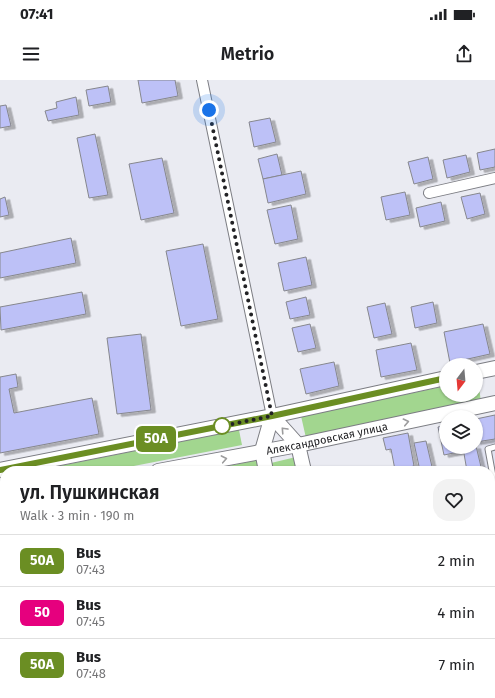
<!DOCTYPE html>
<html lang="en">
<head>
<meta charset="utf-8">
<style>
	body { margin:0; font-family:"Fira Sans",sans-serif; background:#f2f2f2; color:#202124; height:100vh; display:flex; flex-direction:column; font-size:15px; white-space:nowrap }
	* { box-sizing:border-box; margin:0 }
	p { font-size:13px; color:#757577 }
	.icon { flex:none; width:22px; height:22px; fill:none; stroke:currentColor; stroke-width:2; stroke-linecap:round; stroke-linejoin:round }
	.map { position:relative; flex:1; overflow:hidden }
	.drawer { position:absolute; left:0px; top:386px; width:495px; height:232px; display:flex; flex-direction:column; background:#fff; border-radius:16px 16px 0 0; box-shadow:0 1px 3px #0004 }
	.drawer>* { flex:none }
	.badge { padding:0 8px; border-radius:6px; font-size:14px; line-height:26px }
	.needle { width:26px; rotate:196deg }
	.controls { position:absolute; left:439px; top:278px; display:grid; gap:8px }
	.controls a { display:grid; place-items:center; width:44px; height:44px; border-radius:50%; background:#fff; box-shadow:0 1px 3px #0004; font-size:20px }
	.you { position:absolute; width:20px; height:20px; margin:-10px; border:3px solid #fff; border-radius:50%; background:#1a73e8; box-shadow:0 0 0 6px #1a73e833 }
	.map>.badge { position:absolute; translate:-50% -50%; box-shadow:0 0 0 2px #fff }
	.round { display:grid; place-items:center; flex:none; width:42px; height:42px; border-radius:16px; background:#f2f2f2 }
	.head { display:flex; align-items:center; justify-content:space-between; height:68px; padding:0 20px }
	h1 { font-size:19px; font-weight:600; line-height:30px }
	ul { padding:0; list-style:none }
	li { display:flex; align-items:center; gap:12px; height:52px; padding:0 20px; border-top:1px solid #e0e0e0 }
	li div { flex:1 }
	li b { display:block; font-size:15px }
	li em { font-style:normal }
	li .badge { min-width:44px; font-weight:700; text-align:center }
	.status { display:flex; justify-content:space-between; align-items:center; height:28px; padding:0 20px; background:#fff; direction:ltr }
	.status svg { height:11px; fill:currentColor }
	header { display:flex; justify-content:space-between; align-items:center; height:52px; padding:0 20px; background:#fff; font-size:18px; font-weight:600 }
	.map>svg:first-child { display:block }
	.built { fill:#dfe1ef }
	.green { fill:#a2d68f }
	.building { fill:#bdc1f7; stroke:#86878d; filter:url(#shadow) }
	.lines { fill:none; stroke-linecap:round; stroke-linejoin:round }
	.lane-casing { stroke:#7c7d83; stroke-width:7 }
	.street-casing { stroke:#7c7d83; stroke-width:12 }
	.secondary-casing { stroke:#7c7d83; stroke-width:16 }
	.lane { stroke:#fff; stroke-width:5 }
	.street { stroke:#fff; stroke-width:10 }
	.secondary { stroke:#fff; stroke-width:14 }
	.oneway { stroke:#9c9c9d }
	.line-casing { stroke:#fff; stroke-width:9 }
	.line { stroke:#6b8e23; stroke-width:6 }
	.walk { stroke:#222225; stroke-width:4; stroke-dasharray:0 7.2 }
	.stop-dot { fill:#fff; stroke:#6b8e23; stroke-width:2 }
	.labels { text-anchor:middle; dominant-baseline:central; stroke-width:3; stroke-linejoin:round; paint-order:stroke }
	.street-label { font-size:11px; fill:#222225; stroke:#f8f8fe }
</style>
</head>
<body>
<div class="status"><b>07:41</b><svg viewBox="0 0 49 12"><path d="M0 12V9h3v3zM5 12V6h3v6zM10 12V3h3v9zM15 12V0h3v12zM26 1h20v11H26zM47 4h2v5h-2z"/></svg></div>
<header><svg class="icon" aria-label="menu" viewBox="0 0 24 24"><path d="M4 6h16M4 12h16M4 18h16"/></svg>Metrio<svg class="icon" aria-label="share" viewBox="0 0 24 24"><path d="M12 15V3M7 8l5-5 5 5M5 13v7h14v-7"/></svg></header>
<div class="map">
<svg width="495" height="618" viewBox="0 0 495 618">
	<defs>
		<filter id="shadow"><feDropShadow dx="4.5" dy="2.5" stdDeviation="0" flood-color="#0004"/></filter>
	</defs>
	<rect width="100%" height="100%" fill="#eaebf2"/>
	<polygon class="built" points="495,335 495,447 490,448 490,391 467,391 463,367 476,367 476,339"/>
	<g class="green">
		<polygon points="476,300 478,300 481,322 306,358 301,336 446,306 446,315 476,315"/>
		<polygon points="239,350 242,365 108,391 34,391"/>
		<polygon points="296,377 298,391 273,391 271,383"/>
		<polygon points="257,380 259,391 204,391"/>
		<polygon points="5,431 5,594 0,595 0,432"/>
		<polygon points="5,600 5,613 117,613 118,618 0,618 0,601"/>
		<polygon points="125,613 305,613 306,618 126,618"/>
	</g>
	<g class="building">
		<polygon points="138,0 175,0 178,16 142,23"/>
		<polygon points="108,6 111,22 89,26 86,10"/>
		<polygon points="76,17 79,35 48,41 45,31 57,28 56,22"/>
		<polygon points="6,25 11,46 0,48 0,26"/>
		<polygon points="270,38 276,62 254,67 249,42"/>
		<polygon points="95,54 108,115 89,118 77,58"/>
		<polygon points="495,69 495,87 480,90 477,73"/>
		<polygon points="277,74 282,95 263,99 258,79"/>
		<polygon points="466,75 470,92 447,98 443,80"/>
		<polygon points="428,77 433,99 414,104 408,82"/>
		<polygon points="162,78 174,133 141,140 129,84"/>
		<polygon points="301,91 306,114 268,123 263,99"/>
		<polygon points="405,112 410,135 386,140 381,117"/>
		<polygon points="480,113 485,134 467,139 461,117"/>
		<polygon points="5,117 9,135 0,137 0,119"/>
		<polygon points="441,122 445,141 420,147 416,128"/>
		<polygon points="291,125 298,159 275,164 267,130"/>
		<polygon points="71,158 76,183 0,198 0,173"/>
		<polygon points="203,164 218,239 181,246 166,171"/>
		<polygon points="306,177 312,205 284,211 278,183"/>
		<polygon points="82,212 86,234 1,250 0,227"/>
		<polygon points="306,217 310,235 290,239 286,222"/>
		<polygon points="433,222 437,243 415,248 411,227"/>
		<polygon points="385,223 392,254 374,258 367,227"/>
		<polygon points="310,244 316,268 298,272 292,248"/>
		<polygon points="483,244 490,274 450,283 444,252"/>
		<polygon points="141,254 151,330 117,334 107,258"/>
		<polygon points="411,263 417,290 381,297 376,270"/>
		<polygon points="334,282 339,306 306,314 300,289"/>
		<polygon points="16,294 18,307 9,309 14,333 92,318 99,354 0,373 0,297"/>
		<polygon points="495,335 495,359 476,362 476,339"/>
		<polygon points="446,345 446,367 463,367 463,371 444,375 438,347"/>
		<polygon points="408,353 414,386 395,390 391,369 386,370 383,358"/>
		<polygon points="426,361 433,391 420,391 414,363"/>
		<polygon points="476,366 482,391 467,391 463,368"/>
		<polygon points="490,429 490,430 495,429 495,447 490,448"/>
		<polygon points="490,453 495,453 495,517 490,485"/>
		<polygon points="5,486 5,503 4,497 1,498 0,491 0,487"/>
		<polygon points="490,525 495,525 495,598 491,598"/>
		<polygon points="495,602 495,617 422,618 421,616 436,613 490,613 490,603"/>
		<polygon points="366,613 422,613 422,614 401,618 367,618"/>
	</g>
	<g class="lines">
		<defs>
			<g id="lane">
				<polyline points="495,367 488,369 495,407"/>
				<polyline points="0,588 5,587"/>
			</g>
			<g id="street">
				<polyline points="202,0 272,336"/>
				<polyline points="429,113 495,98"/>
				<polyline points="0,567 5,566"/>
			</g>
			<g id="secondary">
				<polyline points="476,292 495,288"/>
				<polyline points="272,336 298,365 304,391"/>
				<polyline points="0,390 272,336 446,298"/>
				<path id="s1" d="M158,391L298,365L495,323"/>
				<polyline points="266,391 262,371 272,336"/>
				<polyline points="0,421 5,420"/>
				<polyline points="313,613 314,618"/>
				<polyline points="348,613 349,618"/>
			</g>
		</defs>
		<use href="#lane" class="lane-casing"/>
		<use href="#street" class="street-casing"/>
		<use href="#secondary" class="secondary-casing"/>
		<use href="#lane" class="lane"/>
		<use href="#street" class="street"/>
		<use href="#secondary" class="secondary"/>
	</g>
	<defs><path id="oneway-chevron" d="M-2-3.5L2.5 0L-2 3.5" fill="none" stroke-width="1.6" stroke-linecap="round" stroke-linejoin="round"/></defs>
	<g class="oneway">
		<use href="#oneway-chevron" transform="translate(406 342) rotate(-12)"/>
		<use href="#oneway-chevron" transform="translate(284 350) rotate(-133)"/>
		<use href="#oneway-chevron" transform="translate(224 379) rotate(-11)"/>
	</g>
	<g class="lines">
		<defs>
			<polyline id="line" points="0,390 272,336 446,298"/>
		</defs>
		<use href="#line" class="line-casing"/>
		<use href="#line" class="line"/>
		<polyline class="walk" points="209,30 272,336 222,346"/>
	</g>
	<circle class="stop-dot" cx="222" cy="346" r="8"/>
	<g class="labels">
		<g class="street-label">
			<text stroke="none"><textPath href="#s1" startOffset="172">Александровская улица</textPath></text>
		</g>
	</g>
</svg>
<div class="controls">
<a><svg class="needle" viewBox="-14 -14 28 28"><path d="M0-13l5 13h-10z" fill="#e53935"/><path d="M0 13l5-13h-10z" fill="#757577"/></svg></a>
<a><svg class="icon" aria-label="layers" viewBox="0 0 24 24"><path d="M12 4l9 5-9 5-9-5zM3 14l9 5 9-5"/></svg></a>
</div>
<div class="you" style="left:209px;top:30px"></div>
<b class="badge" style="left:156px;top:359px;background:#6b8e23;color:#fff">50А</b>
<section class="drawer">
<div class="head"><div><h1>ул. Пушкинская</h1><p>Walk · 3 min · 190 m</p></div><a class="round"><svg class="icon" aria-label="heart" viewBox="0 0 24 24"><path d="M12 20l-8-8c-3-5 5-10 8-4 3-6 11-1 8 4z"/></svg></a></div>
<ul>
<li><span class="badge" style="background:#6b8e23;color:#fff">50А</span><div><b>Bus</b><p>07:43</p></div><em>2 min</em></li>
<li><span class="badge" style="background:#e6007e;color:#fff">50</span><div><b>Bus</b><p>07:45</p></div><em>4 min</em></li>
<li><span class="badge" style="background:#6b8e23;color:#fff">50А</span><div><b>Bus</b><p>07:48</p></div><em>7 min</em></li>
</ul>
</section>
</div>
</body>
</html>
